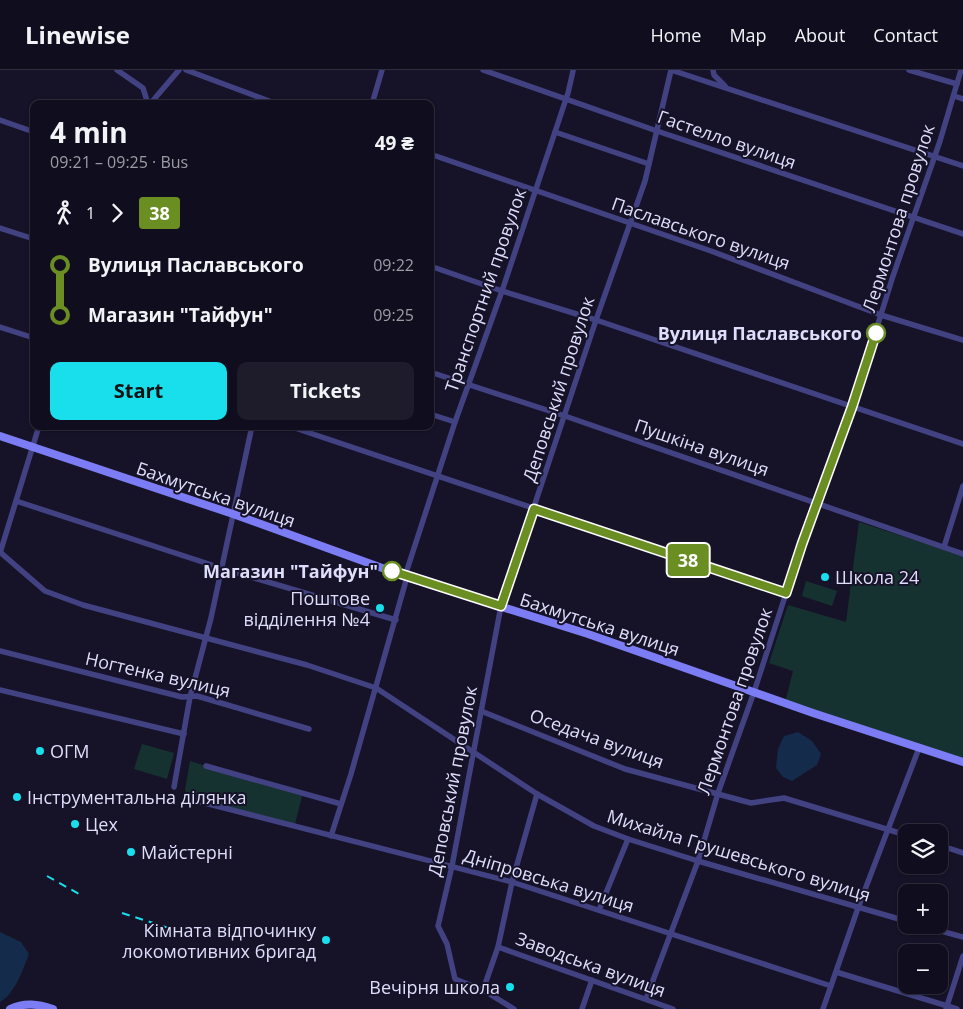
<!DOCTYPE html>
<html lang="en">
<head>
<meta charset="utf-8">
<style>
	body { margin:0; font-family:"Open Sans",sans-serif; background:#1e1c2b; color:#f1f3f6; height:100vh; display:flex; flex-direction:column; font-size:19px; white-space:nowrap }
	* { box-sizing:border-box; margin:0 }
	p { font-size:16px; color:#9c9ca4 }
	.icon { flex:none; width:28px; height:28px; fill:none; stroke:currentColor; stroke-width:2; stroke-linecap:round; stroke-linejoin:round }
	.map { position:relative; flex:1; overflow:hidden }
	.drawer { position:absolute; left:30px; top:30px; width:404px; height:330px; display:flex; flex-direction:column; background:#100e1e; border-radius:10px; box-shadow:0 1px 4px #0004,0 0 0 1px #302e3c }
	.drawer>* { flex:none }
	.badge { padding:0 10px; border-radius:4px; font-size:18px; line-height:32px }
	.fabs { position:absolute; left:898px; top:754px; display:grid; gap:10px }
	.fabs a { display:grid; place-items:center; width:50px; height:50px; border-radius:10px; background:#100e1e; box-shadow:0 1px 4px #0004,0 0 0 1px #302e3c; font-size:25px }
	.map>.badge { position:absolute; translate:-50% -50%; box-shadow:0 0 0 2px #fff }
	.legs { display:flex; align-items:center; gap:8px; height:55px; padding:0 20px; font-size:16px }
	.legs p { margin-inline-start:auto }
	.head { display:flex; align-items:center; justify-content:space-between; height:85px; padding:0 20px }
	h1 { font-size:28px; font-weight:700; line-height:38px }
	.primary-button { display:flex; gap:10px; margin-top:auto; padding:10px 20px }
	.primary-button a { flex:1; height:58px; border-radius:10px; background:#19deec; color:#111; font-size:20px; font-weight:700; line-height:58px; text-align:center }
	.primary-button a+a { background:#1e1c2b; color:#f1f3f6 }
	ul { padding:0 20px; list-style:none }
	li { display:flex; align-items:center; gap:18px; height:50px; font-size:19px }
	li i { display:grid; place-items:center; width:8px; height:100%; margin:0 6px; background:currentColor }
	li i::after { content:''; width:12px; height:12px; margin:-6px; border:4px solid; border-radius:50%; background:#100e1e }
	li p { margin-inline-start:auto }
	li:first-child i { background:linear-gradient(#0000 50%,currentColor 0) }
	li:last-child i { background:linear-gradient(currentColor 50%,#0000 0) }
	header { display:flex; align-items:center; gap:30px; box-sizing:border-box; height:70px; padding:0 25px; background:#100e1e; border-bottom:1px solid #302e3c }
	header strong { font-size:24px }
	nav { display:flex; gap:28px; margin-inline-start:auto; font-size:18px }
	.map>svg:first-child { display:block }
	.green { fill:#163230 }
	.water { fill:#142b4b }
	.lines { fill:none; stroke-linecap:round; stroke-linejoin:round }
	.street { stroke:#424283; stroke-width:5.5 }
	.secondary { stroke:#7c7df4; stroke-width:8 }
	.rail { stroke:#19deec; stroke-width:2; stroke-dasharray:8 6; stroke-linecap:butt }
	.line-1-casing { stroke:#fff; stroke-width:11 }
	.line-1 { stroke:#6b8e23; stroke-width:8 }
	.stop-1-dot { fill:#fff; stroke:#6b8e23; stroke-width:2.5 }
	.poi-dot { fill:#19deec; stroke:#161328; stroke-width:2 }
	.labels { text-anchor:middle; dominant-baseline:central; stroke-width:4; stroke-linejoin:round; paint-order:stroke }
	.street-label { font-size:18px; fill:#dfddfc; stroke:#161328 }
	.stop-label { font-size:18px; font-weight:bold; fill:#dfddfc; stroke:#161328; text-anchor:end }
	.poi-label { font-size:18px; fill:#dfddfc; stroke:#161328; text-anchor:start }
</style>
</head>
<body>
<header>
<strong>Linewise</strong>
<nav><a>Home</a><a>Map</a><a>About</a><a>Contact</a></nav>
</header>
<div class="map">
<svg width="963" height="939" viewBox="0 0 963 939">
	<rect width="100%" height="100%" fill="#161328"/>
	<g class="green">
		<polygon points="859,452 963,486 963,690 785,633 793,601 769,593 788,535 846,552"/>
		<polygon points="806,511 837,521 832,536 802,526"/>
		<polygon points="142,674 174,683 167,709 134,699"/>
		<polygon points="190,691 302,726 295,754 190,727 185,720"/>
	</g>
	<g class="water">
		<polygon points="798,662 812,671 821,684 817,695 792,711 783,707 776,698 778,679 784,666"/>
		<path d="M0,862L21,872L29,884C23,899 15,924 0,932Z"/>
	</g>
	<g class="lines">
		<g class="street">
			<polyline points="117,0 143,18 148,34"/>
			<polyline points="186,0 277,34"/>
			<polyline points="483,0 657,61 963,164"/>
			<polyline points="671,0 963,96"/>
			<polyline points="713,0 714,5 725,16"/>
			<polyline points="909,0 957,14"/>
			<polyline points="954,26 963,29"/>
			<polyline points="150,34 179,0"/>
			<polyline points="372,34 382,0"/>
			<polyline points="0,50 34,62"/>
			<polyline points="555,62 649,94"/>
			<polyline points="430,84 711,181 881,245 963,270"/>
			<polyline points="0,158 34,169"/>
			<polyline points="430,196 502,221 596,250 963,374"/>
			<polyline points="0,257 34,268"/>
			<polyline points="430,302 565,346 963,484"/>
			<polyline points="430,344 455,352"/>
			<polyline points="289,356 786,523"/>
			<polyline points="16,431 221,498 396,550"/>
			<polyline points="944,477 963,416"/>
			<polyline points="0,482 45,521 83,535 307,595 376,618 537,724 594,756 628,769 698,791 906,851"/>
			<polyline points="0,483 39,356"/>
			<polyline points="405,506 455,352 502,221 568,23 573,1"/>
			<polyline points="0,581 182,627 197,626 309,659"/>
			<polyline points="0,620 184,664"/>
			<polyline points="481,641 625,699 751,733 784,728 906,765"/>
			<polyline points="206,696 341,734"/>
			<polyline points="174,717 190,627 211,548 252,356"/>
			<polyline points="197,731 512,812 831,916"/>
			<polyline points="331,766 351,704 407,507"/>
			<polyline points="939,775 963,783"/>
			<polyline points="599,840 628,769"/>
			<polyline points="919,855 963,867"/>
			<polyline points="498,877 673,939"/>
			<polyline points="836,902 957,939"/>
			<polyline points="483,920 498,877 512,812 537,724"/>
			<polyline points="646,929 698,791 718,723 754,622 802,474 852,337 893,206 940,71 961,0"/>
			<polyline points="514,939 483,920 455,909 447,874 438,856 452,796 501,536 596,250 645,111 671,0"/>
			<polyline points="582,939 592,910"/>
			<polyline points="823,939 858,838 919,678"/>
			<polyline points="946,939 963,886"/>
		</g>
		<g class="secondary">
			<polyline points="0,366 233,444 407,507 588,564 813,643 963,692"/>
			<path d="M10,939C25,932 38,934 53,939"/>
		</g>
		<g class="rail">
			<polyline points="47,806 79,824"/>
			<polyline points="122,843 175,860"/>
		</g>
	</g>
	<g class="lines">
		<defs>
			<polyline id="line-1" points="392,501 501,536 534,439 786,523 802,474 852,337 876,263"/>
		</defs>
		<use href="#line-1" class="line-1-casing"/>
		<use href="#line-1" class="line-1"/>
	</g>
	<g class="stop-1-dot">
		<circle cx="876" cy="263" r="9"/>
		<circle cx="392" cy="501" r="9"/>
	</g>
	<g class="poi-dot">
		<circle cx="825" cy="507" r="5"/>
		<circle cx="380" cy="538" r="5"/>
		<circle cx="40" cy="681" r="5"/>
		<circle cx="17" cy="727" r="5"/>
		<circle cx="75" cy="754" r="5"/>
		<circle cx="131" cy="782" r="5"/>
		<circle cx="326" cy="870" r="5"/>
		<circle cx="510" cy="917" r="5"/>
	</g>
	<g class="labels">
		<g class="street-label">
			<text transform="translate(727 69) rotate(19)">Гастелло вулиця</text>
			<text transform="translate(898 148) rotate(-72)">Лермонтова провулок</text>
			<text transform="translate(701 163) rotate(19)">Паславського вулиця</text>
			<text transform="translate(485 220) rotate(-71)">Транспортний провулок</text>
			<text transform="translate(558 319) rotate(-72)">Деповський провулок</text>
			<text transform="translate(702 377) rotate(19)">Пушкіна вулиця</text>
			<text transform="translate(216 424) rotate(19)">Бахмутська вулиця</text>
			<text transform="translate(600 554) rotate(18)">Бахмутська вулиця</text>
			<text transform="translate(158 604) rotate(13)">Ногтенка вулиця</text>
			<text transform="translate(734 631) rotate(-71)">Лермонтова провулок</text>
			<text transform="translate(597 668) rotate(20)">Оседача вулиця</text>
			<text transform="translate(452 711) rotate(-79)">Деповський провулок</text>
			<text transform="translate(739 785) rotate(17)">Михайла Грушевського вулиця</text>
			<text transform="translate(549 810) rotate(17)">Дніпровська вулиця</text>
			<text transform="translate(591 894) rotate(20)">Заводська вулиця</text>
		</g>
		<g class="stop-label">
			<text x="862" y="263">Вулиця Паславського</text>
			<text x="378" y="501">Магазин "Тайфун"</text>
		</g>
		<g class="poi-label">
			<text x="835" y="507">Школа 24</text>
			<text x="370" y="528" text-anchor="end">Поштове<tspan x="370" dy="21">відділення №4</tspan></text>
			<text x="50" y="681">ОГМ</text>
			<text x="27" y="727">Інструментальна ділянка</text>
			<text x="85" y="754">Цех</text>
			<text x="141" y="782">Майстерні</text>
			<text x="316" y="860" text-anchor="end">Кімната відпочинку<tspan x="316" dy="21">локомотивних бригад</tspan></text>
			<text x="500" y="917" text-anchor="end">Вечірня школа</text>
		</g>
	</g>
</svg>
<div class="fabs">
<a><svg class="icon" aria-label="layers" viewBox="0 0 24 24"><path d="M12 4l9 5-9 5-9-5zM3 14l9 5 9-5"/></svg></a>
<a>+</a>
<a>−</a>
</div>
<b class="badge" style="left:688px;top:490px;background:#6b8e23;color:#fff">38</b>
<section class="drawer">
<div class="head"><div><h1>4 min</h1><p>09:21 – 09:25 · Bus</p></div><b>49 ₴</b></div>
<div class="legs"><svg class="icon" aria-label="walk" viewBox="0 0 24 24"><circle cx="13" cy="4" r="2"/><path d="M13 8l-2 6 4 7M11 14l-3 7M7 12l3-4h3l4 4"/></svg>1<svg class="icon" aria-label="forward" viewBox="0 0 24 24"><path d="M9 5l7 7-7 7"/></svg><b class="badge" style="background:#6b8e23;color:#fff">38</b></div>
<ul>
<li><i style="color:#6b8e23"></i><b>Вулиця Паславського</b><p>09:22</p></li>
<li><i style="color:#6b8e23"></i><b>Магазин &quot;Тайфун&quot;</b><p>09:25</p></li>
</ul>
<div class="primary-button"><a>Start</a><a>Tickets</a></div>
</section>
</div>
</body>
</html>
